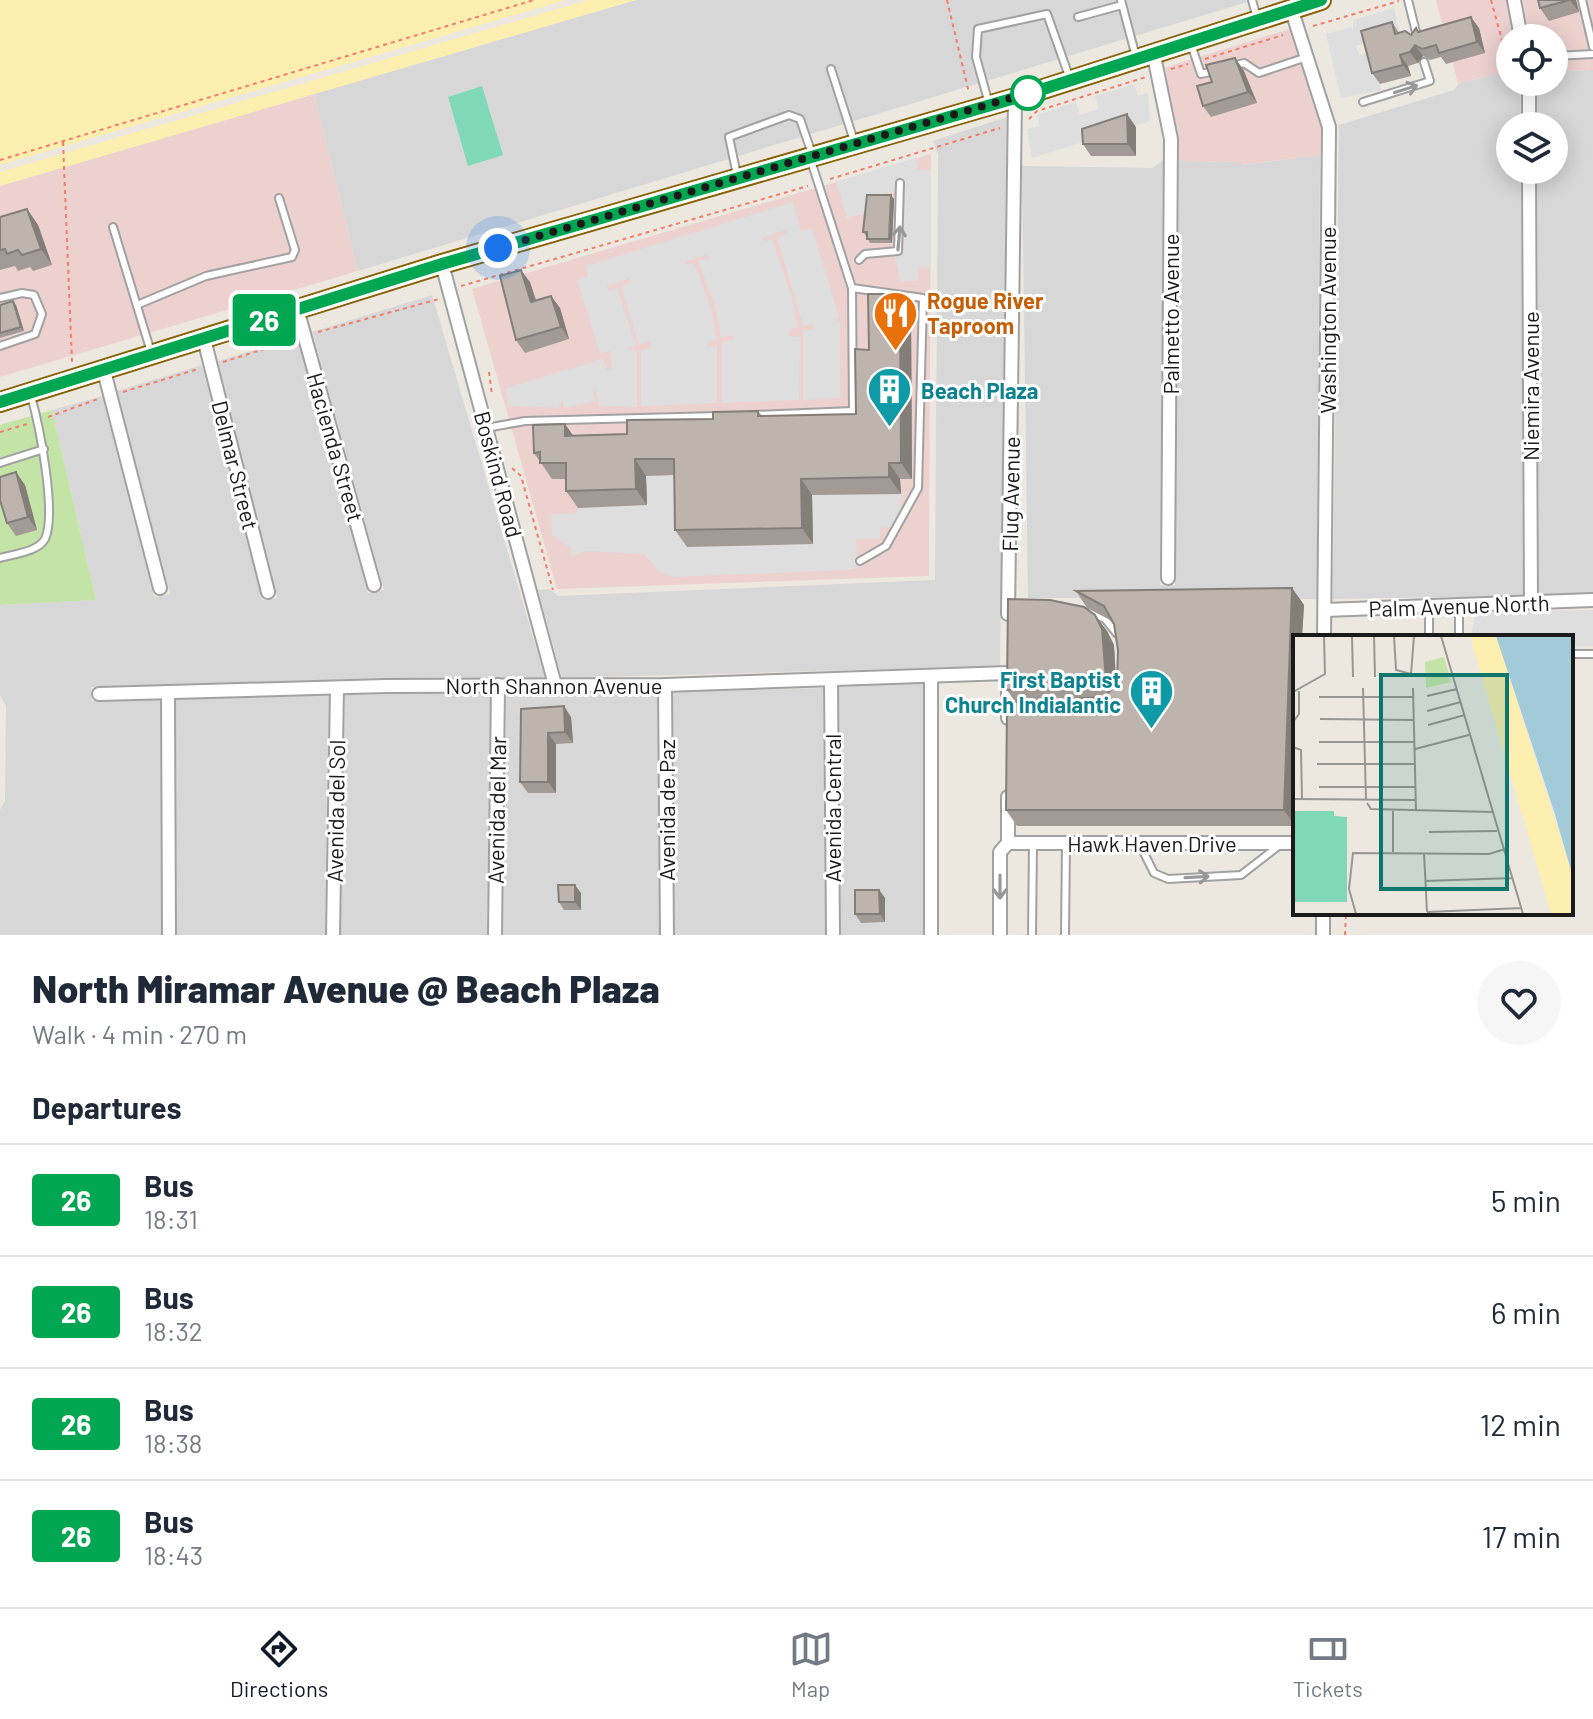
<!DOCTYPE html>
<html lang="en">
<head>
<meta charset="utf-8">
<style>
	body { margin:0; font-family:Barlow,sans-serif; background:#f6f6f7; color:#1f2937; height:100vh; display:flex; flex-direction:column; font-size:30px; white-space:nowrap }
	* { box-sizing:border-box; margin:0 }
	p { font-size:26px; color:#747a83 }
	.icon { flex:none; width:44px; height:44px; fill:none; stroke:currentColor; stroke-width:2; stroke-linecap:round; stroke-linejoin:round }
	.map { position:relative; height:935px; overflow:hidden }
	.details { display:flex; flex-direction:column; background:#fff; flex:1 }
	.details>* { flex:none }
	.badge { padding:0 16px; border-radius:6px; font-size:28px; line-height:52px }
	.tools { position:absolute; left:1496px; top:24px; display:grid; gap:16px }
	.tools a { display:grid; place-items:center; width:72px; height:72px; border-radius:50%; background:#fff; box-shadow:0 4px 20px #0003; font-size:40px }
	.you { position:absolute; width:40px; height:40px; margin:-20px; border:6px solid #fff; border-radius:50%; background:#1a73e8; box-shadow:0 0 0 12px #1a73e833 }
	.map>.badge { position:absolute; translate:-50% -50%; box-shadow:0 0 0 4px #fff }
	h2 { padding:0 32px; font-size:30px; line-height:72px }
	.round { display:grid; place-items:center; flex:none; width:84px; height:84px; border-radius:42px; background:#f6f6f7 }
	.head { display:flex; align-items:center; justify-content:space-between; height:136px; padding:0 32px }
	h1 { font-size:38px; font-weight:800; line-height:60px }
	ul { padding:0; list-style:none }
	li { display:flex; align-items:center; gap:24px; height:112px; padding:0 32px; border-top:2px solid #e0e1e3 }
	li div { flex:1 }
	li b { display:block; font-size:30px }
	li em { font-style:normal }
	li .badge { min-width:88px; font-weight:700; text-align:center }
	.menu { display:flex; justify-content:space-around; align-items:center; height:112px; border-top:2px solid #e0e1e3; background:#fff; font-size:22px; color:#747a83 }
	.menu a { display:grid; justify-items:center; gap:4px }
	.menu .on { color:#111827 }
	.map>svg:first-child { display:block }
	.residential { fill:#d8d7d7 }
	.commercial { fill:#ecd1cf }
	.grass { fill:#c4e4a7 }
	.sand { fill:#fbeeaf }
	.pitch { fill:#81d8b9 }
	.parking { fill:#dedede }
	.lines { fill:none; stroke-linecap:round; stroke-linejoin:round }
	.lane-casing { stroke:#a1a1a1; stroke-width:10 }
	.street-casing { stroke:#a1a1a1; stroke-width:16 }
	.primary-casing { stroke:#896208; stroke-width:22 }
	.path { stroke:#f27d6b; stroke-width:2; stroke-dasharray:4 4; stroke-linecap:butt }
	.lane { stroke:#fff; stroke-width:6 }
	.street { stroke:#fff; stroke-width:12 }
	.primary { stroke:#f6d19b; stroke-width:18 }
	.wall { fill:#a29b95 }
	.shaded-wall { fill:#847e79 }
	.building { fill:#bcb4ad; stroke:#847e79; stroke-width:2 }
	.oneway { stroke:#989898 }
	.line-casing { stroke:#fff; stroke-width:18 }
	.line { stroke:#00a651; stroke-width:12 }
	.walk { stroke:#1a1a1a; stroke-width:8; stroke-dasharray:0 14.4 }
	.stop-dot { fill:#fff; stroke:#00a651; stroke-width:4 }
	.labels { text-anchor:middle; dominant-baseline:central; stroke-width:6; stroke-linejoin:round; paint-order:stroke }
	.food-label { font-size:22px; font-weight:bold; fill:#c56008; stroke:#fff; text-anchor:start }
	.street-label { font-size:22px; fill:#1a1a1a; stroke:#fff }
	.culture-label { font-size:22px; font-weight:bold; fill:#0d838f; stroke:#fff; text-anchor:start }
	.inset-road { fill:none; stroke:#989691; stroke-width:2 }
	.view { fill:#0f766e; fill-opacity:0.15; stroke:#0f766e; stroke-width:4 }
	.inset-edge { fill:none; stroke:#1a1a1a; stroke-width:4 }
</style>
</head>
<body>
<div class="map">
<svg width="1593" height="935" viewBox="0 0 1593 935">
	<rect width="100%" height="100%" fill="#ece8e0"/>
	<g class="residential">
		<polygon points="636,0 1254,0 358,271 314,94"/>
		<polygon points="1593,70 1593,593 1539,595 1537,170 1554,170 1554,126 1537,126 1537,82 1554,82 1554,71"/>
		<polygon points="1510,71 1510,82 1520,82 1521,126 1510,126 1510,170 1521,170 1523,596 1333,599 1339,125 1454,90 1459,83"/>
		<polygon points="1007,117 1000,666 562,678 538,590 550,589 558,596 935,580 938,154 933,141"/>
		<polygon points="1320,155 1317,599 1028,598 1022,166 1153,168 1163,160 1160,585 1175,585 1179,161 1241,162 1242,165"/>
		<polygon points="432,295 545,678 91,687 92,701 160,699 161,935 0,935 0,810 5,801 6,706 0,695 0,605 96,600 52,410 102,396 154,597 170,594 117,391 202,365 262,600 277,598 218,361 297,337 368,593 384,590 312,332"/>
		<polygon points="923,683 923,935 841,935 839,687"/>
		<polygon points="823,688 825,935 675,935 673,692"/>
		<polygon points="490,692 487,935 341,935 345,695"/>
		<polygon points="506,692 657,692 659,935 503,935"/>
		<polygon points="329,695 325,935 177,935 176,699"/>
	</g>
	<g class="commercial">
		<polygon points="1436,0 1506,0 1513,38 1510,38 1510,71 1458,83"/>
		<polygon points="1523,0 1593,0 1593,70 1554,71 1554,38 1529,38"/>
		<polygon points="1289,29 1321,128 1320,155 1241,165 1240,162 1179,161 1179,138 1164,68"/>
		<polygon points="314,94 358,271 0,377 0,186"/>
		<polygon points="931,154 929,576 557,589 472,289"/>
	</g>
	<polygon class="grass" points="52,410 96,600 0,605 0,425"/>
	<g class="sand">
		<polygon points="0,0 566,0 0,165"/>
		<polygon points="588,0 636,0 0,186 0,172"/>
	</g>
	<polygon class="pitch" points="482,86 503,155 468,166 448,97"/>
	<g class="parking">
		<polygon points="1394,8 1400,33 1356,46 1359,55 1371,52 1381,90 1341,98 1326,34 1351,27 1353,31 1353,20"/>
		<polygon points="1134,84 1138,96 1148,92 1150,121 1032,158 1027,129 1040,126 1037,115 1076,102 1080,115 1099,109 1095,96"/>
		<polygon points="915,158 918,170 931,170 931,267 918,268 918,281 901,281 895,257 904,247 904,195 889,192 870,199 864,202 867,213 847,218 836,182"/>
		<polygon points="793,202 801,231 812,228 839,317 832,320 840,321 840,398 803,400 803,330 815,329 813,324 803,326 777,237 787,233 786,230 762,238 763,242 772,239 791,295 798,327 789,330 789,336 800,337 799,400 722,403 722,343 734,339 732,335 721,338 715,306 698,261 710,258 708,254 684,262 686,265 694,263 711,308 717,339 707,343 708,347 717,345 717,403 641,406 641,350 651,349 649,342 639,345 621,286 632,282 630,278 607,286 608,291 617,288 636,346 625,349 637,351 637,407 599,406 596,389 593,390 595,401 564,408 562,399 559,408 509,406 506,388 603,359 607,370 612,368 610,351 600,353 577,280 588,277 586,266"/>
		<polygon points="685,475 813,544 812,495 901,494 901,513 893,527 880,527 880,539 856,539 857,568 846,570 672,577 661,573 644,554 588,551 571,556 570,547 552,535 551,514 577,513 578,508 647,505 646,476"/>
		<polygon points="1593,610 1593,646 1571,646 1571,637 1471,635 1476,612"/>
	</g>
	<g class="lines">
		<defs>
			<g id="lane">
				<polyline points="1121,0 1136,57"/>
				<polyline points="1252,0 1257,18"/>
				<polyline points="1408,0 1417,36"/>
				<polyline points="1582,0 1593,47"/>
				<polyline points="1078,17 1122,5"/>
				<polyline points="1191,44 1201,74 1214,71"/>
				<polyline points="1554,56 1593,54"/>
				<polyline points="1232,66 1244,63 1259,73 1307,57"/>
				<polyline points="831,69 854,141"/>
				<polyline points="1363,102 1430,81 1424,62"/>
				<polyline points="989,104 976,57 978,29 1047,14 1070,79"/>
				<polyline points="737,175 729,137 789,115 800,119 812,154"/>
				<polyline points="113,227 151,352"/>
				<polyline points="859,260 865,254 898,251 900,183"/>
				<polyline points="852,288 923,298 918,488 886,546 860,561"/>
				<polyline points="0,298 22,293 34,295 42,314 35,334 0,346"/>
				<polyline points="137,305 206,276 292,257 295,250 279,198"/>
				<polyline points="753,415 853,411 852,288 811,161"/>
				<polyline points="486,428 525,421 718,416"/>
				<polyline points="0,463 44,449"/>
				<path d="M0,558C13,554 38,552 45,539C57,513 39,424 31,396"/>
				<polyline points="1459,605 1459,637"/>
				<polyline points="1090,612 1105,619 1117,634"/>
				<polyline points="1429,637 1429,606"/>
				<polyline points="1571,654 1593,654"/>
				<polyline points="1139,843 1154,873 1168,879 1241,875 1281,844"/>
				<polyline points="1032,935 1033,843"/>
				<polyline points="1065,935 1066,843"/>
			</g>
			<g id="street">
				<polyline points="1514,0 1521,38"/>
				<polyline points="1291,8 1329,127 1324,637"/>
				<polyline points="1153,51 1171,139 1168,578"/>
				<polyline points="1529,82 1529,126"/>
				<polyline points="1529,170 1531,602"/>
				<polyline points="442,264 555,685"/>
				<polyline points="297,309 374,585"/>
				<polyline points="204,339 268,592"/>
				<polyline points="104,371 160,588"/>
				<polyline points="1325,610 1593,600"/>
				<polyline points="1008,614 1015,98"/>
				<polyline points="1008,677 1008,718"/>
				<polyline points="831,680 833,935"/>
				<polyline points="665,685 667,935"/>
				<polyline points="168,692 169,935"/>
				<polyline points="99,694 386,686 665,685 1008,673"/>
				<polyline points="1008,797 1008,843"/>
				<polyline points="1008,843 1295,843"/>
				<polyline points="1323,913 1323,935"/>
				<polyline points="333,935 337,688"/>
				<polyline points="495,935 498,685"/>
				<polyline points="931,935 931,676"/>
				<polyline points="1000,935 1000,852 1008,843"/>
			</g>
			<polyline id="primary" points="0,402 442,264 1015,98 1321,0"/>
		</defs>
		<use href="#lane" class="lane-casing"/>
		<use href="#street" class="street-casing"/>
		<use href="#primary" class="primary-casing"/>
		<g class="path">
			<polyline points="947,0 969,93"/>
			<polyline points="1491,0 1509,66"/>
			<polyline points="1313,26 1399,1"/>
			<polyline points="1205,59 1283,35"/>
			<polyline points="1171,69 1188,64"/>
			<polyline points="1029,119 1037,111 1146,77"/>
			<polyline points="63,142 72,363"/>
			<polyline points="0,160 534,0"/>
			<polyline points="830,179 1000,128"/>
			<polyline points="461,286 808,186"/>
			<polyline points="318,332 439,299"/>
			<polyline points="223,362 293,340"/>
			<polyline points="489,372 492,395"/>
			<polyline points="123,392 198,369"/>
			<polyline points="48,417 98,399"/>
			<polyline points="0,432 27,424"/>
			<polyline points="512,468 521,476 553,590"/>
			<polyline points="1345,935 1346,913"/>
		</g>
		<use href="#lane" class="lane"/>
		<use href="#street" class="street"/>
		<use href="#primary" class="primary"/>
	</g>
	<g class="wall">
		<polygon points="1538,0 1576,0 1579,12 1549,21 1540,8"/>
		<polygon points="1392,22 1399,33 1411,35 1418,32 1479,28 1485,53 1446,64 1441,57 1430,60 1423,56 1418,63 1408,66 1411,76 1380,84 1372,73"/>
		<polygon points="1243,69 1257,103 1211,117 1203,106 1212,82"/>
		<polygon points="1136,127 1136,156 1091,156 1083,144"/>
		<polygon points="894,199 892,243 870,243 867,237 863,232"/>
		<polygon points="27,209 38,225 52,265 33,271 30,267 18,271 15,266 0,270 0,217"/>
		<polygon points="530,282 536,300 551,296 560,308 569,339 525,353 516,340"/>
		<polygon points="0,305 16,305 24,331 0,338"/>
		<polygon points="911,310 912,479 900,479 901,494 812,495 813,544 687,547 675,530 674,475 646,476 647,505 578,508 566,491 566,479 552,479 534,453 565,424 573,436 627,434 758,411 762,416 856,414 869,350"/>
		<polygon points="25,485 37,530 16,536 7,523"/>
		<polygon points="1292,588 1304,605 1302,637 1295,637 1295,826 1017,826 1006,810 1015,702 1007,690 1095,615 1107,631 1114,645 1116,685 1117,684 1118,650 1114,624 1112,621 1087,608 1076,591"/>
		<polygon points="521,709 571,717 573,743 556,744 556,793 528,793 520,782"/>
		<polygon points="879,890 885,898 885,922 861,923 855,914"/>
		<polygon points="581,893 581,910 564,910 559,902"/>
	</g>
	<g class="shaded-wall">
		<polygon points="1570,0 1576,0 1579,12"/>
		<polygon points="1471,17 1479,28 1485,53 1477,42"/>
		<polygon points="1415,45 1423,56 1418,63 1410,52"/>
		<polygon points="1400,55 1408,66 1411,76 1403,65"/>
		<polygon points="1235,58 1243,69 1257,103 1248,92"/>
		<polygon points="1127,114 1136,127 1136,156 1128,144"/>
		<polygon points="891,195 894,199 892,243 889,239"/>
		<polygon points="27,209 38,225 52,265 41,249"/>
		<polygon points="521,270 530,282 540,314 531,302"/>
		<polygon points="900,294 911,310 912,479 901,463"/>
		<polygon points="551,296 560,308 569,339 561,327"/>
		<polygon points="13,301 16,305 24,331 21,327"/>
		<polygon points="565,424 576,440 565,436"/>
		<polygon points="635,459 646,476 647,505 636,489"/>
		<polygon points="889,463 900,479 901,494 889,477"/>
		<polygon points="16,472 25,485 37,530 28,517"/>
		<polygon points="801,479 812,495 813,544 802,528"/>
		<polygon points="1292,588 1304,605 1302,637 1295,637 1295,826 1284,810"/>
		<polygon points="1095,615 1107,631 1114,645 1117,696 1106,680"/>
		<polygon points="564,706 571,717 573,743 565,732"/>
		<polygon points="548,733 556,744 556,793 548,782"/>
		<polygon points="575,885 581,893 581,910 575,902"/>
		<polygon points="879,890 885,898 885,922 880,914"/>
	</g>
	<g class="building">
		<polygon points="1538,0 1570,0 1540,8"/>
		<polygon points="1471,17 1477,42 1439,53 1436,45 1422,49 1415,45 1410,52 1400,55 1403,65 1372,73 1361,31 1392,22 1395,34 1405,31 1411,35 1416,28 1418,32"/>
		<polygon points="1235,58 1248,92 1203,106 1197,86 1212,82 1206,65"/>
		<polygon points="1127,114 1128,144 1083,144 1082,129"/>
		<polygon points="867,195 891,195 889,239 867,239 867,232 863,232"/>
		<polygon points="27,209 41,249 22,255 18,250 7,254 5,249 0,250 0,217"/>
		<polygon points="521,270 531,302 551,296 561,327 516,340 500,276"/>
		<polygon points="868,294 900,294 901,463 889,463 889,477 801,479 802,528 675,530 674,459 635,459 636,489 566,491 566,463 540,463 540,452 534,453 533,425 565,424 565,436 627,434 627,420 713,419 713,412 758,411 758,416 856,414 855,349 869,350"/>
		<polygon points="13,301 21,327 0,333 0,305"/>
		<polygon points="16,472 28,517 7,523 0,500 0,477"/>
		<polygon points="1292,588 1284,810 1006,810 1007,702 1104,697 1117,684 1118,650 1114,624 1104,606 1076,591"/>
		<polygon points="1008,599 1050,600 1084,607 1095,615 1102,629 1106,680 1101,685 1007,690"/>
		<polygon points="564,706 565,732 548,733 548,782 520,782 521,709"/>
		<polygon points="558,885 575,885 575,902 559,902"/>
		<polygon points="855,890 879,890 880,914 855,914"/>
	</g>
	<defs><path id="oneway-shaft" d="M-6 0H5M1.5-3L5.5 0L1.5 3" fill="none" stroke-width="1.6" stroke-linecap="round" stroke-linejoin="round" transform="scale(2)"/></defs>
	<g class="oneway">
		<use href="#oneway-shaft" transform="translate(1406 89) rotate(-17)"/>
		<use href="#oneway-shaft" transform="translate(899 238) rotate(-85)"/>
		<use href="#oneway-shaft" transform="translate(1197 877) rotate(-3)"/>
		<use href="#oneway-shaft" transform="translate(1000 887) rotate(90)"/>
	</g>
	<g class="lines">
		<defs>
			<polyline id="line" points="0,402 442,264 1015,98 1321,0"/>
		</defs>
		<use href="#line" class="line-casing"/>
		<use href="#line" class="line"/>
		<polyline class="walk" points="498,248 1028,93"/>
	</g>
	<defs>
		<symbol id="restaurant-pin" viewBox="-11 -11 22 30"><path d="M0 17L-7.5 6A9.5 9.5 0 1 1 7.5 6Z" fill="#e8710a" stroke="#fff"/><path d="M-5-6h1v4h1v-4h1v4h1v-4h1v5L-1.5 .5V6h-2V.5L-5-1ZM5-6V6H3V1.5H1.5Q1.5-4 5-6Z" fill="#fff"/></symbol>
		<symbol id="building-pin" viewBox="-11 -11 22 30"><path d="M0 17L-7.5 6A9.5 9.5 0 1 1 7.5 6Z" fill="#0f9aa8" stroke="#fff"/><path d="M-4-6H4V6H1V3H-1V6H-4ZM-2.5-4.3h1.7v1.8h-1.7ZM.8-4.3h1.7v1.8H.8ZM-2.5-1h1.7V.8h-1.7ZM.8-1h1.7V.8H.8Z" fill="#fff"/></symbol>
	</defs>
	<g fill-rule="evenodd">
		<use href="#restaurant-pin" x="870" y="288" width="51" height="69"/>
		<use href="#building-pin" x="864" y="364" width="51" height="69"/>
		<use href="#building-pin" x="1126" y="666" width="51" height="69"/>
	</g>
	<circle class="stop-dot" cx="1028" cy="93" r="16"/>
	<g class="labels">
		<g class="food-label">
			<text x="927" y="300">Rogue River<tspan x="927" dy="25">Taproom</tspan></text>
		</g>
		<g class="street-label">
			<text transform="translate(1170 314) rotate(-90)">Palmetto Avenue</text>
			<text transform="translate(1327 320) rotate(-90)">Washington Avenue</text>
			<text transform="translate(1530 386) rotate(-90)">Niemira Avenue</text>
			<text transform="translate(336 447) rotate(74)">Hacienda Street</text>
			<text transform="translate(236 465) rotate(76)">Delmar Street</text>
			<text transform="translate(499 474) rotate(75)">Boskind Road</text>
			<text transform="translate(1010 494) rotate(-89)">Flug Avenue</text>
			<text transform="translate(1459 605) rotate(-2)">Palm Avenue North</text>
			<text x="554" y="685">North Shannon Avenue</text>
			<text transform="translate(832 808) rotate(-90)">Avenida Central</text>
			<text transform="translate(496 810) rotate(-89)">Avenida del Mar</text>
			<text transform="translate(666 810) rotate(-90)">Avenida de Paz</text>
			<text transform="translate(335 811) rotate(-89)">Avenida del Sol</text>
			<text x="1152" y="843">Hawk Haven Drive</text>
		</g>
		<g class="culture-label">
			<text x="921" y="390">Beach Plaza</text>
			<text x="1121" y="679" text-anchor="end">First Baptist<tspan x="1121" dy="25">Church Indialantic</tspan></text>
		</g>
	</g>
	<g transform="translate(1293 635)">
		<rect width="280" height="280" fill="#ece8e0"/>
		<path d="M151,22L158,47L133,53L132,27Z" fill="#c4e4a7"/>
		<path d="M177,1H203L280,242V279H258Z" fill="#fbeeaf"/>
		<path d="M0,176H41V181L54,182V267H0Z" fill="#81d8b9"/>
		<path d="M203,1H280V242L261,176Z" fill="#a2cad8"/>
		<path class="inset-road" d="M59,1L60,42M81,1L82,42M101,1L103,35L118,39L121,1M148,1L230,279M70,53L73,165M120,53L123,176M0,57L32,39L31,1M134,61L164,54M26,62H120M134,76L168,67M27,84L121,85M0,87L6,79V56M135,90L172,80M26,107H121M0,112L8,115L9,164M122,114L176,100M24,129H121M26,152H122M0,164L123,165M74,168L78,174L200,177M136,197L204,196M100,217V176M131,218L134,277M132,246L220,243M134,277L229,273M63,279L56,254L60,218L196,219L212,214"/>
		<path class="view" d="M88,40H214V254H88Z"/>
		<rect width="280" height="280" class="inset-edge"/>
	</g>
</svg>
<div class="tools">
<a><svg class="icon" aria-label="locate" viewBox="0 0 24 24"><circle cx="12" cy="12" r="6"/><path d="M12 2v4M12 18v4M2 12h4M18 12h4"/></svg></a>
<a><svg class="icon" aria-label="layers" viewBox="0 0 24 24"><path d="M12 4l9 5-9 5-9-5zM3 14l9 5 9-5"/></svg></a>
</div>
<div class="you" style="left:498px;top:248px"></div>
<b class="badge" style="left:264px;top:320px;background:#00a651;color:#fff">26</b>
</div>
<section class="details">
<div class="head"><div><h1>North Miramar Avenue @ Beach Plaza</h1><p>Walk · 4 min · 270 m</p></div><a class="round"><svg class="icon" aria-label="heart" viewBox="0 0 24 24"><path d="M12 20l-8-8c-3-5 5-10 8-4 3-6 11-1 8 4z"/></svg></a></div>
<h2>Departures</h2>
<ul>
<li><span class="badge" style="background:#00a651;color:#fff">26</span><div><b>Bus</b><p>18:31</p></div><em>5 min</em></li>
<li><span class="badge" style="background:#00a651;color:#fff">26</span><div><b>Bus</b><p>18:32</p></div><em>6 min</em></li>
<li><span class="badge" style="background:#00a651;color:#fff">26</span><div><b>Bus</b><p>18:38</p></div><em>12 min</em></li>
<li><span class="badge" style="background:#00a651;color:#fff">26</span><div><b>Bus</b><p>18:43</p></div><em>17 min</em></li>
</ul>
</section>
<nav class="menu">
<a class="on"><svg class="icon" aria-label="directions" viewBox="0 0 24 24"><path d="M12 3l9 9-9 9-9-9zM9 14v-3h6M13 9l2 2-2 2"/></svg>Directions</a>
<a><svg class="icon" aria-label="map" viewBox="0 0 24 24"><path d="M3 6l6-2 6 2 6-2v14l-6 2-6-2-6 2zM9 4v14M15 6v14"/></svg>Map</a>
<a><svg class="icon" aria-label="tickets" viewBox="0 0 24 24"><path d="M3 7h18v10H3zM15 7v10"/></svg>Tickets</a>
</nav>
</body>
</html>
